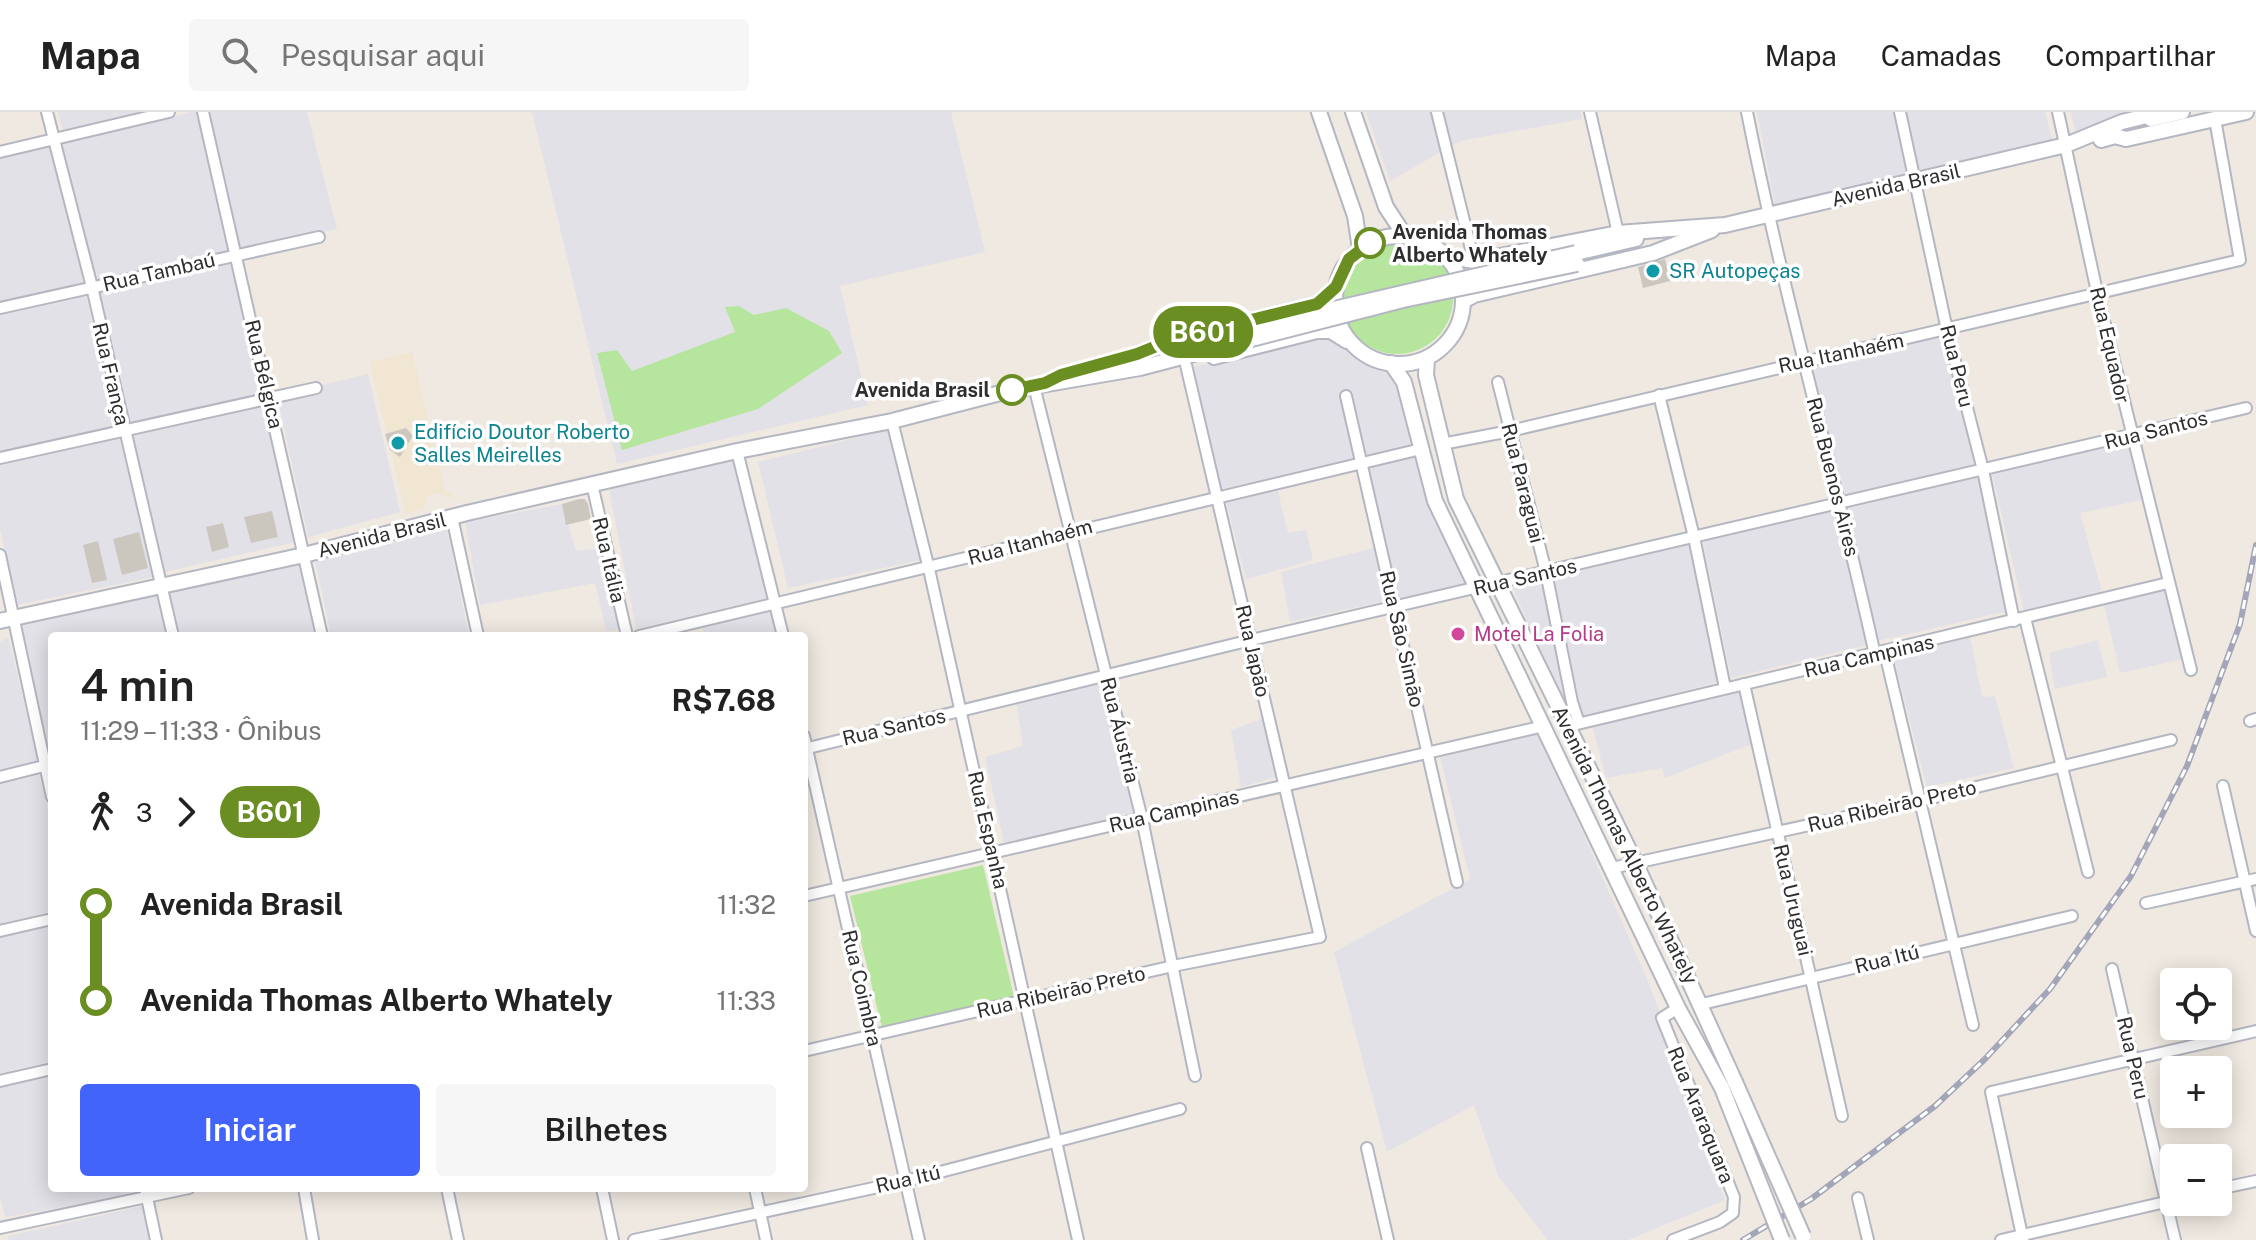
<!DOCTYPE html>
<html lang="pt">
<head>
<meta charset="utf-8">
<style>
	body { margin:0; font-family:"Public Sans",sans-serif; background:#f6f6f6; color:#222; height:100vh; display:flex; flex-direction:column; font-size:30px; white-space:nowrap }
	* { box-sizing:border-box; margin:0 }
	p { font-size:26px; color:#767676 }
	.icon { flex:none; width:44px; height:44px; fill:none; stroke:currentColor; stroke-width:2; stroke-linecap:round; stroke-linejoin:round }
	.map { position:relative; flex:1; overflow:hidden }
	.panel { position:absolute; left:48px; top:520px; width:760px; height:560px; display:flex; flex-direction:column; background:#fff; border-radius:8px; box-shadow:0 4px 20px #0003 }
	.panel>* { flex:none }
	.badge { padding:0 16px; border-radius:26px; font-size:28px; line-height:52px }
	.fabs { position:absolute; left:2160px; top:856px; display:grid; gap:16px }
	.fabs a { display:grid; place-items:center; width:72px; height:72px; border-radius:8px; background:#fff; box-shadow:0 4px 20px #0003; font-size:40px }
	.map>.badge { position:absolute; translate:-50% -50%; box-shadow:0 0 0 4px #fff }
	.legs { display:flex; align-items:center; gap:12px; height:88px; padding:0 32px; font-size:26px }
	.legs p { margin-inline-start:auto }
	.head { display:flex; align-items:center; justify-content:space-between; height:136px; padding:0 32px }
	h1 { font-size:44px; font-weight:600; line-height:60px }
	.action { display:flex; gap:16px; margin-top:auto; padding:16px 32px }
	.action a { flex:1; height:92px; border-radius:8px; background:#4264fb; color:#fff; font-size:32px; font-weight:600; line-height:92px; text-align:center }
	.action a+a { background:#f6f6f6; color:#222 }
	ul { padding:0 32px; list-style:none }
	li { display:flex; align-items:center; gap:28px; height:96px; font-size:30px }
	li i { display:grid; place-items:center; width:12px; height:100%; margin:0 10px; background:currentColor }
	li i::after { content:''; width:20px; height:20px; margin:-10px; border:6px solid; border-radius:50%; background:#fff }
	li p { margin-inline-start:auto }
	li:first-child i { background:linear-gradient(#0000 50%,currentColor 0) }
	li:last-child i { background:linear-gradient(currentColor 50%,#0000 0) }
	header { display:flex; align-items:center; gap:48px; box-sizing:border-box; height:112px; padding:0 40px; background:#fff; border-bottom:2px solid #e0e0e0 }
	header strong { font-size:38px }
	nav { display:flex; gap:44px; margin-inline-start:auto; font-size:28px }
	.search { width:560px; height:72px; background:#f6f6f6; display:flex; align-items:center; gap:20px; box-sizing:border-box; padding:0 28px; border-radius:8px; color:#767676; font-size:30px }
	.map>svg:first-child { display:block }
	.industrial { fill:#e3e1e8 }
	.education { fill:#f0e6d1 }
	.green { fill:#b6e59e }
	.building { fill:#cbc7bf }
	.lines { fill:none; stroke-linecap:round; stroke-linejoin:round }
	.minor-casing { stroke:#b4b7c1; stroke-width:14 }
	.tertiary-casing { stroke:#b4b7c1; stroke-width:18 }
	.secondary-casing { stroke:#b4b7c1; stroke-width:18 }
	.minor { stroke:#fff; stroke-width:10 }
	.tertiary { stroke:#fff; stroke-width:14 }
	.secondary { stroke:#fff; stroke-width:14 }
	.rail-casing { stroke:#a3a6b8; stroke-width:6 }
	.rail { stroke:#fff; stroke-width:3; stroke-dasharray:9; stroke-linecap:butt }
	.secondary-bridge-casing { stroke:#b4b7c1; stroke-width:18; stroke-linecap:butt }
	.secondary-bridge { stroke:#fff; stroke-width:14 }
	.line-1-casing { stroke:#fff; stroke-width:18 }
	.line-1 { stroke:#6b8e23; stroke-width:12 }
	.stop-1-dot { fill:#fff; stroke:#6b8e23; stroke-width:4 }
	.culture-dot { fill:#0f9aa8; stroke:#fff; stroke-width:3 }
	.hotel-dot { fill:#d1479c; stroke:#fff; stroke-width:3 }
	.labels { text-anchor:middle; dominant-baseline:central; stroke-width:7; stroke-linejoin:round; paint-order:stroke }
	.street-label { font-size:20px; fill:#2e2e2e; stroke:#fff }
	.stop-label { font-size:20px; font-weight:bold; fill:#2e2e2e; stroke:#fff; text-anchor:start }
	.culture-label { font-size:20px; fill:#0d838f; stroke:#fff; text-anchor:start }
	.hotel-label { font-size:20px; fill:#b23c85; stroke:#fff; text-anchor:start }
</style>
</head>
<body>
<header>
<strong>Mapa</strong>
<div class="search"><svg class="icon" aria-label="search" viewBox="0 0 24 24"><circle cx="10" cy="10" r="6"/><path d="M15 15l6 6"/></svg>Pesquisar aqui</div>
<nav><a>Mapa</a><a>Camadas</a><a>Compartilhar</a></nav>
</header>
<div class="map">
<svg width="2256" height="1128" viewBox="0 0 2256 1128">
	<rect width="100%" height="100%" fill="#efe9e1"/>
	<g class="industrial">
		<polygon points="58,0 142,0 63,19"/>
		<polygon points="192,0 197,0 295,430 165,460 62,30"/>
		<polygon points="208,0 307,0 337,117 239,137"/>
		<polygon points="532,0 951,0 985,140 840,174 868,293 617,352"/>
		<polygon points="1366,0 1581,0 1582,7 1460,29 1390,69"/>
		<polygon points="1757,0 2045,0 2053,31 1775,93"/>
		<polygon points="2071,0 2147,0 2075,19"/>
		<polygon points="50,32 153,465 17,493 0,417 0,44"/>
		<polygon points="1944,222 1975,352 1845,385 1812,254"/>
		<polygon points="1320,225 1342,231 1394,263 1411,334 1221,377 1193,255"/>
		<polygon points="368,262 400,400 308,425 277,284"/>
		<polygon points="888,318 921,448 788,476 758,350"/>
		<polygon points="2127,329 2141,388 2080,401 2102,479 2024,499 1992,361"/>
		<polygon points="1418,341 1472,473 1399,490 1367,354"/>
		<polygon points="734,346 768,486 636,517 609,377"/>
		<polygon points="1978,363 2008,499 1878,529 1848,397"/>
		<polygon points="1277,375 1288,421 1306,418 1313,448 1246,467 1226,389"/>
		<polygon points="562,392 576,439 601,436 625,516 606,519 595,471 480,493 465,410"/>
		<polygon points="1838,397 1866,533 1731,566 1703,429"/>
		<polygon points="446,412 469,524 331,524 315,448"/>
		<polygon points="1689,431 1718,570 1570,608 1511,472"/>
		<polygon points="1377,435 1388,488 1290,510 1281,460"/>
		<polygon points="298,450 315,524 52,524 51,646 22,514"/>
		<polygon points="2166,476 2183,547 2120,561 2104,493"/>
		<polygon points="774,497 779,524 705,524 702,514"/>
		<polygon points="8,525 39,651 0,659 0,530"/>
		<polygon points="1970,525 1982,585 1995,584 2014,656 1927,675 1893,544"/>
		<polygon points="2098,528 2107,565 2055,577 2049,541"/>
		<polygon points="1103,567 1134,700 1004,731 985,645 1023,634 1016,589"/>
		<polygon points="1741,580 1752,632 1665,666 1662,656 1606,666 1592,614"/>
		<polygon points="1264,606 1276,665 1241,675 1231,618"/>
		<polygon points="1539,621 1650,874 1725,1088 1628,1128 1548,1128 1498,1064 1474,993 1387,1040 1334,840 1470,767 1440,645"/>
		<polygon points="39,663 52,715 52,799 0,812 0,672"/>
		<polygon points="52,813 52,949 0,961 0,825"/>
		<polygon points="52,962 52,1076 137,1076 139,1082 5,1105 0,1085 0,976"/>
		<polygon points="143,1094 149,1128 8,1128 8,1124"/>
	</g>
	<polygon class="education" points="412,240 445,379 460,388 436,381 426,385 426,392 422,397 406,402 370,250"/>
	<g class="green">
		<circle cx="1397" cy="186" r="56"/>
		<polygon points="739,194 754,203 786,196 829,219 842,241 758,297 622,338 597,241 617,238 632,259 735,220 725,195"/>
		<polygon points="983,753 1014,885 882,916 850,784"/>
	</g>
	<g class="building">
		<polygon points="1665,147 1670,169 1643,176 1638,155"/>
		<polygon points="406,316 413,324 400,345 390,338 385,322"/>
		<polygon points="579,387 585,387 588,392 591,407 566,413 562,392"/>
		<polygon points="272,399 278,425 251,431 244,405"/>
		<polygon points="223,411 229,435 212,440 206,415"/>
		<polygon points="139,420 148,456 122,463 113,427"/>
		<polygon points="98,429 107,468 92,471 83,433"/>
	</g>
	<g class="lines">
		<defs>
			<g id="minor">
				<polyline points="47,0 92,175 173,524"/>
				<polyline points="203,0 322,524"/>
				<polyline points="1437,0 1474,149"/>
				<polyline points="1590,0 1618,121"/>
				<path d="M1747,0C1783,182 1835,361 1875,543"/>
				<polyline points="1900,0 1947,218 1983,358 2014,509"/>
				<polyline points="2058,0 2097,180 2191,558"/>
				<polyline points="0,40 169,0"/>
				<polyline points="0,196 319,125"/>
				<polyline points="1498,270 1546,460 1572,590 1579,611"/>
				<polyline points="1034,274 1142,707 1195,964"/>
				<polyline points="1659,283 1694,425 1725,576"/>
				<polyline points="1346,284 1457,770"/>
				<polyline points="892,309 929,457 1078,1128"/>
				<polyline points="1442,332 1510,319 2240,148 2215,7"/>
				<polyline points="737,339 783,524"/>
				<polyline points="0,346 316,276"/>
				<polyline points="592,372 627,524"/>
				<polyline points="452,405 478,524"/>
				<polyline points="0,443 52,685"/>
				<polyline points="2025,506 2088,760"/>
				<polyline points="639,524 1421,337"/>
				<polyline points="1885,541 1973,913"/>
				<polyline points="1744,572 1842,1004"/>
				<polyline points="2250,609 2256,607"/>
				<polyline points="1569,614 2168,471"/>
				<polyline points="804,624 919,1128"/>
				<polyline points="804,637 1251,528 2246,296"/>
				<polyline points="0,665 52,652"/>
				<polyline points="2223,674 2256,819"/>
				<polyline points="1612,756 1919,689 2171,628"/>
				<polyline points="804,784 1544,614"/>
				<polyline points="2146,791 2256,767"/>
				<polyline points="0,819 52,807"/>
				<polyline points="2112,857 2175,1128"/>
				<polyline points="1702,892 2072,804"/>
				<polyline points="804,939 1173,854 1320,825 1186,253"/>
				<polyline points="0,969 52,957"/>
				<polyline points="1367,1036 1388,1128"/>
				<polyline points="145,1076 156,1128"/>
				<polyline points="304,1076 313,1128"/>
				<polyline points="447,1076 458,1128"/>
				<polyline points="602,1076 613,1128"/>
				<polyline points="755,1076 766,1128"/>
				<polyline points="2218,1077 2256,1069"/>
				<polyline points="1858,1086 1868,1128"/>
				<polyline points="0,1116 189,1076"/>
				<polyline points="634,1128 906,1069 1180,997"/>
				<polyline points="1673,1128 1720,1110 1733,1101 1734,1085 1662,906 1678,896"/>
				<polyline points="2001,1128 2174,1088"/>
				<polyline points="2023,1128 1991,980 2256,919"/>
			</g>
			<polyline id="tertiary" points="2151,7 2182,0"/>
			<g id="secondary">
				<polyline points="1319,0 1355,104 1360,137"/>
				<polyline points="1353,0 1386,95 1405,124"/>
				<polyline points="2101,28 2115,24 2126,27 2246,0"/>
				<circle cx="1399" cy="188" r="64"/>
				<polyline points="1576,141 1636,127"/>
				<polyline points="1446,144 1474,149 1618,121 1725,113 2066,33 2122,10 2163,0"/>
				<polyline points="1463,189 1474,183 1653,141 1712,118"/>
				<polyline points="1137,242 1174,227 1317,192 1336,175"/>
				<polyline points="1214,245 1317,219 1331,219 1347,229"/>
				<polyline points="1427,246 1426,263 1456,387 1635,750 1735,970"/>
				<polyline points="1391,251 1404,270 1435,389 1678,896 1722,976"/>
				<polyline points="1059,264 1143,241"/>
				<polyline points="0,509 304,443 467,401 737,339 892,309 1012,278 1140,256 1224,234"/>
			</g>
		</defs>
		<use href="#minor" class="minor-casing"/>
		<use href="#tertiary" class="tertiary-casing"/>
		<use href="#secondary" class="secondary-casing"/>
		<use href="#minor" class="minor"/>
		<use href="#tertiary" class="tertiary"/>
		<use href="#secondary" class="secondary"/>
		<defs>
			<polyline id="rail" points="1743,1128 1811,1087 1935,994 1985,947 2050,877 2131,764 2187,654 2240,512 2256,433"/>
		</defs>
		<use href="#rail" class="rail-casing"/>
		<use href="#rail" class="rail"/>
		<defs>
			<g id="secondary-bridge">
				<polyline points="1221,223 1576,141"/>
				<polyline points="1224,234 1403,188 1577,152"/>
				<polyline points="1735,970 1803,1124"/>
				<polyline points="1722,976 1782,1128"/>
			</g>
		</defs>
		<use href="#secondary-bridge" class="secondary-bridge-casing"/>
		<use href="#secondary-bridge" class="secondary-bridge"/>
	</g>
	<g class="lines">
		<defs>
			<polyline id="line-1" points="1012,278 1045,271 1061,263 1137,242 1174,227 1317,192 1336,175 1349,147 1370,131"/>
		</defs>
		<use href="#line-1" class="line-1-casing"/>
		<use href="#line-1" class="line-1"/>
	</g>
	<g class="stop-1-dot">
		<circle cx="1370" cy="131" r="14"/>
		<circle cx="1012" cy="278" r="14"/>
	</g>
	<g class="culture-dot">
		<circle cx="1653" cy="159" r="8"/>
		<circle cx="398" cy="331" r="8"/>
	</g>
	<circle class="hotel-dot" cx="1458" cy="522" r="8"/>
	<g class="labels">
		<g class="street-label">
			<text transform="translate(1896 73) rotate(-13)">Avenida Brasil</text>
			<text transform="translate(159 160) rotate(-13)">Rua Tambaú</text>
			<text transform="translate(2110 233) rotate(77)">Rua Equador</text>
			<text transform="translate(1841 241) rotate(-12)">Rua Itanhaém</text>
			<text transform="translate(1957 254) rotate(76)">Rua Peru</text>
			<text transform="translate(111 262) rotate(77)">Rua França</text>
			<text transform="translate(264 262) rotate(77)">Rua Bélgica</text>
			<text transform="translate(2156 318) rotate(-14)">Rua Santos</text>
			<text transform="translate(1833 365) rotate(76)">Rua Buenos Aires</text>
			<text transform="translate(1523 371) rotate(76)">Rua Paraguai</text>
			<text transform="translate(382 423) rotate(-14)">Avenida Brasil</text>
			<text transform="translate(1030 430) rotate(-15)">Rua Itanhaém</text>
			<text transform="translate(609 448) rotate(77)">Rua Itália</text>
			<text transform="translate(1525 465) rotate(-13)">Rua Santos</text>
			<text transform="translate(1402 527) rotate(77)">Rua São Simão</text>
			<text transform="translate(1253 539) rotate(77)">Rua Japão</text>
			<text transform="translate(1869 544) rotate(-13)">Rua Campinas</text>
			<text transform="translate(894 615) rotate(-13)">Rua Santos</text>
			<text transform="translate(1120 618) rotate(76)">Rua Áustria</text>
			<text transform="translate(1892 694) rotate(-13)">Rua Ribeirão Preto</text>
			<text transform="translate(1174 699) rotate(-13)">Rua Campinas</text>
			<text transform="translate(988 718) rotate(77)">Rua Espanha</text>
			<text transform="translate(1625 733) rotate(64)">Avenida Thomas Alberto Whately</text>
			<text transform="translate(1793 788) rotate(77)">Rua Uruguai</text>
			<text transform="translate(1887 847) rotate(-14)">Rua Itú</text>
			<text transform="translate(862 876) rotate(77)">Rua Coimbra</text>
			<text transform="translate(1061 880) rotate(-13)">Rua Ribeirão Preto</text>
			<text transform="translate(2133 946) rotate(77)">Rua Peru</text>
			<text transform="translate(1701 1003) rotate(68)">Rua Araraquara</text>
			<text transform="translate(908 1067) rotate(-13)">Rua Itú</text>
		</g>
		<g class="stop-label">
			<text x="1392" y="120">Avenida Thomas<tspan x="1392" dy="23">Alberto Whately</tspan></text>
			<text x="990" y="278" text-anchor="end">Avenida Brasil</text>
		</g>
		<g class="culture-label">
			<text x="1669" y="159">SR Autopeças</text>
			<text x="414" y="320">Edifício Doutor Roberto<tspan x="414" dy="23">Salles Meirelles</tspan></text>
		</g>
		<g class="hotel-label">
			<text x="1474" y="522">Motel La Folia</text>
		</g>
	</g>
</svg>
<div class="fabs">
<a><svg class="icon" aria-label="locate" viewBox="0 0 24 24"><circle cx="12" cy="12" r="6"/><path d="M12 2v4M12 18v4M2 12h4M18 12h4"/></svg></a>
<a>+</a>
<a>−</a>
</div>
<b class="badge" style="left:1203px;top:220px;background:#6b8e23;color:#fff">B601</b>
<section class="panel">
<div class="head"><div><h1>4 min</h1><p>11:29 – 11:33 · Ônibus</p></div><b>R$7.68</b></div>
<div class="legs"><svg class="icon" aria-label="walk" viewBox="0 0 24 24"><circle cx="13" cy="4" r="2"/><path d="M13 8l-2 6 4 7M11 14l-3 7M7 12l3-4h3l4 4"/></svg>3<svg class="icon" aria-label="forward" viewBox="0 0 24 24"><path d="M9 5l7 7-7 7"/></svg><b class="badge" style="background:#6b8e23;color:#fff">B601</b></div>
<ul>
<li><i style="color:#6b8e23"></i><b>Avenida Brasil</b><p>11:32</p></li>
<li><i style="color:#6b8e23"></i><b>Avenida Thomas Alberto Whately</b><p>11:33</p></li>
</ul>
<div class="action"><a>Iniciar</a><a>Bilhetes</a></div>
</section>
</div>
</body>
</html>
